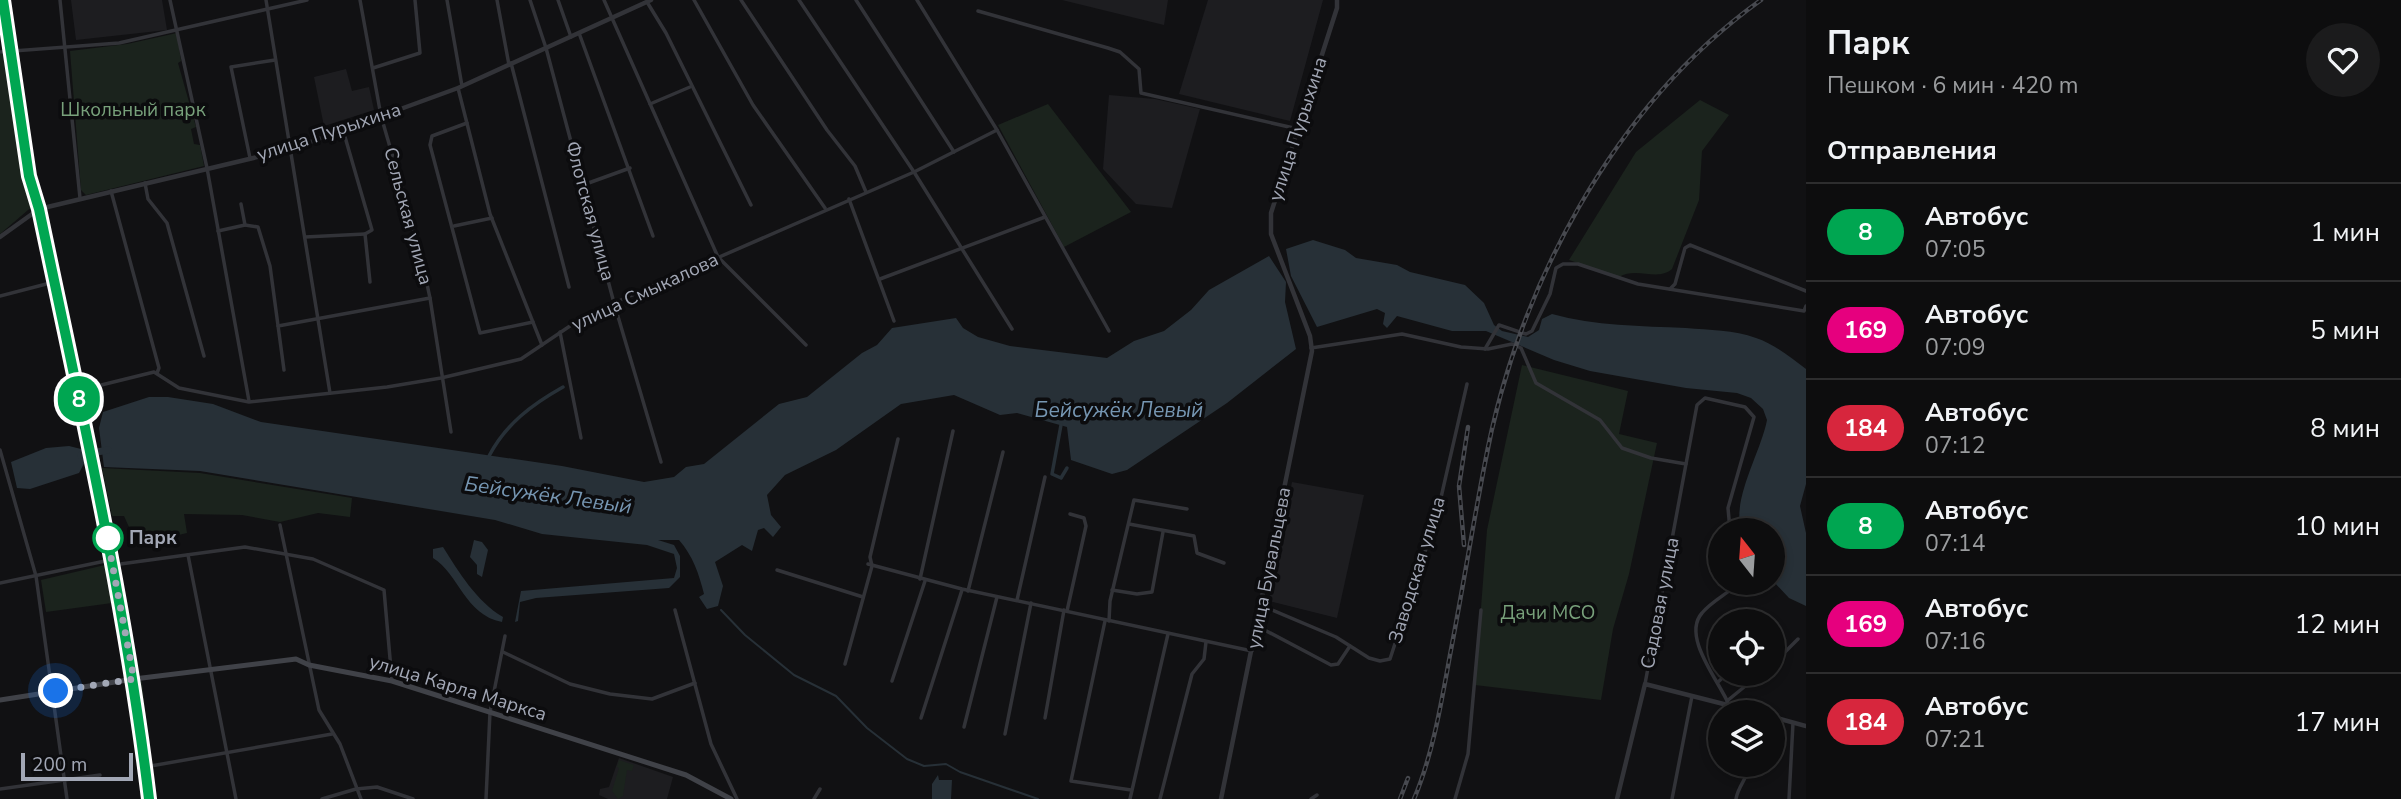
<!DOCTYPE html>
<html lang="ru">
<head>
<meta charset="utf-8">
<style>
	body { margin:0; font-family:"Nunito Sans",sans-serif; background:#1b1b1c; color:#f1f3f6; height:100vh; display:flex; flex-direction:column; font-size:26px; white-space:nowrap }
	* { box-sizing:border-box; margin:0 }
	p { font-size:23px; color:#9a9c9e }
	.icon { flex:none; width:38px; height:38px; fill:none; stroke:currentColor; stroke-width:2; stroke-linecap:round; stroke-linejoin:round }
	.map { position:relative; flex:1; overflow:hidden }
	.panel { display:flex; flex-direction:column; background:#0d0d0e; width:595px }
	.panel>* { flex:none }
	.badge { padding:0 14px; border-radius:23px; font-size:24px; line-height:46px }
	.needle { width:46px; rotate:343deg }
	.tools { position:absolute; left:1708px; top:518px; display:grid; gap:14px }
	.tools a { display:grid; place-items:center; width:77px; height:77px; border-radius:50%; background:#0d0d0e; box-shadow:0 4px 10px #0003,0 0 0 2px #2d2d2e; font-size:35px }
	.scale { position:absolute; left:21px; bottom:18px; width:112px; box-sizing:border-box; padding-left:7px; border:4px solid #a2a7b5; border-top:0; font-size:19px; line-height:24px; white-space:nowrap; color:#a2a7b5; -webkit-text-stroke:5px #0c0c0e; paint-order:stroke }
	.you { position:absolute; width:35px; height:35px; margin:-18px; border:5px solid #fff; border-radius:50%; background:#1a73e8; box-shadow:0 0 0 10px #1a73e833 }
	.map>.badge { position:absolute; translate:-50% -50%; box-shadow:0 0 0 4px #fff }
	h2 { padding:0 21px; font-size:26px; line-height:63px }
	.round { display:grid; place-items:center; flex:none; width:74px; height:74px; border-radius:37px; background:#1b1b1c }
	.headline { display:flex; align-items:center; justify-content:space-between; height:119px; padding:0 21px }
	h1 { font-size:33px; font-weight:700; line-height:52px }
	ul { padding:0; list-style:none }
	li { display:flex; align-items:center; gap:21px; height:98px; padding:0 21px; border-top:2px solid #2d2d2e }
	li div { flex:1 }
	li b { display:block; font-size:26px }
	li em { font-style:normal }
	li .badge { min-width:77px; font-weight:700; text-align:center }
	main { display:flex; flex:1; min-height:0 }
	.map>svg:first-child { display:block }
	.built { fill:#1d1d20 }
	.green { fill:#1b231d }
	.water { fill:#273037 }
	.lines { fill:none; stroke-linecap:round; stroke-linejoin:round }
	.stream { stroke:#273037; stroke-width:2 }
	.canal { stroke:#273037; stroke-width:3.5 }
	.river { stroke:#273037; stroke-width:7 }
	.minor { stroke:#323338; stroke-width:3.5 }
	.tertiary { stroke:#323338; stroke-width:4.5 }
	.secondary { stroke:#404248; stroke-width:5 }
	.rail-casing { stroke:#47494f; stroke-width:4.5 }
	.rail { stroke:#0c0c0e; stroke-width:2; stroke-dasharray:5; stroke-linecap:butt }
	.line-casing { stroke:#fff; stroke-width:16 }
	.line { stroke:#00a651; stroke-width:10 }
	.walk { stroke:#a2a7b5; stroke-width:7; stroke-dasharray:0 12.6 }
	.stop-dot { fill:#fff; stroke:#00a651; stroke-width:3.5 }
	.labels { text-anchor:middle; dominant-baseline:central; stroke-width:7; stroke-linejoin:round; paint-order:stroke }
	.park-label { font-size:19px; fill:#78a17b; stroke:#0c0c0e }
	.street-label { font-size:19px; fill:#a2a7b5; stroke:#0c0c0e }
	.stop-label { font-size:19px; font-weight:bold; fill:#a2a7b5; stroke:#0c0c0e; text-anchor:start }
	.water-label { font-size:21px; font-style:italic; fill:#7696b2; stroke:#0c0c0e }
</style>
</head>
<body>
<main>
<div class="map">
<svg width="1806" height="799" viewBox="0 0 1806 799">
	<rect width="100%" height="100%" fill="#111113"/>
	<g class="built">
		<polygon points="71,0 162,0 167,30 76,40"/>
		<polygon points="1062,0 1168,0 1164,25"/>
		<polygon points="1208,0 1323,0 1290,121 1179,94"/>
		<polygon points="346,69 352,91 369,87 374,110 324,126 314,77"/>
		<polygon points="1109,95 1155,99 1200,109 1172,208 1136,204 1103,169"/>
		<polygon points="1292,482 1364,495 1337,618 1269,601"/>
		<polygon points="619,758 673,777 667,799 608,799 599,795 600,789 609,787"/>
	</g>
	<g class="green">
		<polygon points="177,33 181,61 178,63 196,127 191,129 194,144 200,145 204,166 86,195 81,190 70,51 127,44"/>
		<polygon points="4,53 8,58 27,176 35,204 0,234 0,54"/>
		<path d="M1700,100L1729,115L1702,151L1699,200L1672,269C1657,282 1637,266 1619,277L1569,260L1636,152Z"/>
		<polygon points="1048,104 1131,212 1064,247 998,125"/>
		<polygon points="1522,365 1628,391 1619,434 1657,443 1629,574 1613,629 1601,700 1475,685 1487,530"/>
		<polygon points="102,468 200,473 352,498 350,517 318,513 280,522 242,515 184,514 187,533 166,538 164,532 133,536 124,516 112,516"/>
		<polygon points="105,565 112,603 46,612 41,580"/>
		<polygon points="142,681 151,765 147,765 138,682"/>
		<polygon points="619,760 634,765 632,771 627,770 623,796 618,799 612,791 619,768 617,767"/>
	</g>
	<g class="water">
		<path d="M1313,240L1345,250L1356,258L1397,265L1410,272L1465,285L1484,303L1494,325L1502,331L1528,337L1539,330L1542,319L1552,314C1595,326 1641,326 1686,328C1709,330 1734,330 1756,338C1774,344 1790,357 1806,369V484L1800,506L1806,533V606L1789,598L1773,581V530H1741C1732,498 1761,452 1767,420L1763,409L1751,398L1737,393L1686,388L1590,371L1554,360L1486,331H1452L1397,316L1387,328L1383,324L1385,313L1377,309L1317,327L1291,276L1286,249Z"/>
		<path d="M1269,256L1286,282L1285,302L1296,349L1227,403L1127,470L1112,474L1071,460L1067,427L1017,413L1000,415L954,395L901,404L836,450L785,475L767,495L771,515L781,527L773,537L764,528L758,530L752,551L742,545L715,562L723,586L718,606L707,609L699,597L704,594C699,574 693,556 679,540H658L674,545L680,556V577L669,588L536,598L520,602L518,621L515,622L521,591L674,578L677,568L674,554L647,545L542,534L495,520L200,471L104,467L99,428L103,412L149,397H168L213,404L261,422L562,466L644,482L674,477L686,467L704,464L779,404L807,397L862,353L877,345L892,328L956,318L963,328L978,337L1010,346L1107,358L1134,341L1164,331L1191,310L1209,290Z"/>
		<polygon points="69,446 85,450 87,458 79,473 30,489 17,488 11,462 46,448"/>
		<polygon points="474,540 482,542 488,550 482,577 477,574 477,565 470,557"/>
		<path d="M443,547C458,571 477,602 503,617L502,622C465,615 459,574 433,558V549Z"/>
		<polygon points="938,775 939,780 952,780 951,799 932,799 932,784"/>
	</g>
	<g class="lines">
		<polyline class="stream" points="721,610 745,635 794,675 836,696 867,728 907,759 924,766 946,764 960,772 1038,799"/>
		<g class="canal">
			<polyline points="1061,425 1052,474 1061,478 1067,468"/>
			<path d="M489,456C506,424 531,405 563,387"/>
		</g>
		<polyline class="river" points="81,455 108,450"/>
		<g class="minor">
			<polyline points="3,0 29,176 39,209"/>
			<polyline points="60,0 80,198"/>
			<polyline points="170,0 207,168 249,401"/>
			<polyline points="266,0 330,393"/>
			<polyline points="360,0 381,116 419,247 430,298 451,432"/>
			<polyline points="447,0 462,86"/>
			<polyline points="497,0 509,65"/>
			<polyline points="530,0 546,48 614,303 661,462"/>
			<polyline points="558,0 571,37"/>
			<polyline points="604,0 718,257 806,345"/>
			<polyline points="694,0 753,105 825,208"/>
			<polyline points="741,0 827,130 855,166 866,192"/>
			<polyline points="799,0 914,172 1012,329"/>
			<polyline points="856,0 954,152"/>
			<polyline points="917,0 997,130 1109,331"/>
			<polyline points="647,2 666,33 751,205"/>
			<polyline points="978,11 1108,48 1120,52 1139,69 1141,93 1298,129"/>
			<polyline points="579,33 653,236"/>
			<polyline points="0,52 119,43 307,0"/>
			<polyline points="511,63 569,287"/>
			<polyline points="373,68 420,53 415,0"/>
			<polyline points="458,88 490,214 542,345"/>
			<polyline points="650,104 690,87"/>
			<polyline points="467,123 432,136 430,145 480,333 533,322"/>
			<polyline points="343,130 372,230 365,234 370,282"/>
			<polyline points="250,158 231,67 275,60"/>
			<polyline points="145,183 148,199 167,223 204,356"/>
			<polyline points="583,185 630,168"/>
			<polyline points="111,191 159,368 157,373"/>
			<polyline points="849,199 894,321"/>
			<polyline points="241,204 245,225 258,227 270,266 284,370"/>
			<polyline points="454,226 492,218"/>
			<polyline points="218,231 245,225"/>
			<polyline points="305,237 365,234"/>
			<polyline points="880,279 1045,217"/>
			<polyline points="1670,289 1675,284 1685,248 1690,245 1806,291"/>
			<polyline points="0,296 54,282"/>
			<polyline points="278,326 430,298"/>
			<polyline points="560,332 581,438"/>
			<polyline points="1311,348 1402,334 1461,347 1488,349 1512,344 1521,348 1536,383 1600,420 1622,448 1651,458 1686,464"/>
			<polyline points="1485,349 1499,325 1526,334 1532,331 1550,294 1556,268 1563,264 1578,264 1638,284 1804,311 1806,306"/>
			<polyline points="77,391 154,372 179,388 249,402 387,387 441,378 521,359 570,326 614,303 914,172 997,130"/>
			<polyline points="0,450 36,576 67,799"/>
			<polyline points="1129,524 1194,536 1197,553 1224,563"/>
			<polyline points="280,525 319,710 340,744 361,799"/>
			<polyline points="188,555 236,799"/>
			<polyline points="868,564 962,589 1252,651"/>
			<polyline points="113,565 245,547 313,559 384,590 392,681"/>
			<polyline points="777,570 863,597"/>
			<polyline points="920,579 953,431"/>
			<polyline points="0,583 110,560"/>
			<polyline points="1112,590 1137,594 1152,592 1163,532"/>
			<polyline points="968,591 1003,452"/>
			<polyline points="1017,600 1045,477"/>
			<polyline points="675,610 711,744 737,799"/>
			<polyline points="1067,611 1086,526 1084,518 1070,514"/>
			<polyline points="1260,611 1270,609 1336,637 1369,658 1380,661 1390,659 1437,515 1467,384"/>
			<polyline points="1105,621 1071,781 1131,790"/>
			<polyline points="1109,621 1110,601 1134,500 1187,509"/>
			<polyline points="1257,626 1331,665 1338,664 1350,646"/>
			<polyline points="503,652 570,684 610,694 652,699 695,683"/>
			<polyline points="845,664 872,566 870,557 898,439"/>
			<polyline points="1773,664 1798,639"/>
			<polyline points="892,681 925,581"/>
			<polyline points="1718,682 1727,674"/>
			<polyline points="1645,684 1697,405 1705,398 1745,407 1754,417 1728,508 1730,530"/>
			<polyline points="1727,701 1760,674"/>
			<path d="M1729,705C1720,682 1681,637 1702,613C1710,603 1723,596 1733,588V583"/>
			<polyline points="921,718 962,590"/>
			<polyline points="1045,718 1064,610"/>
			<polyline points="964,727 997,597"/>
			<polyline points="1005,734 1031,603"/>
			<polyline points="145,767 332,734"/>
			<polyline points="0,789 100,775"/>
			<polyline points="322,799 356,789 377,787 413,799"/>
			<polyline points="486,799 490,712 505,636"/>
			<polyline points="814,799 820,789"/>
			<polyline points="1130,799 1168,634"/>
			<polyline points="1160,799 1192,674 1204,659 1206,642"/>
			<polyline points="1311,799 1317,795"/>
			<polyline points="1455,799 1468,754 1481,610"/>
			<polyline points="1672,799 1692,696"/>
			<path d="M1736,799C1738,786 1747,779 1750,765"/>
			<polyline points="1789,799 1793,723"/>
		</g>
		<g class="tertiary">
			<polyline points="39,209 134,679"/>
			<polyline points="0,237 39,209 291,149 458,88 651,0"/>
			<polyline points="1773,717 1806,726"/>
			<polyline points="1221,799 1312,351 1310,336 1271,234 1271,213 1337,8 1337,0"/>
			<polyline points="1617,799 1645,684 1755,712"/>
		</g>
		<g class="secondary">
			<polyline points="134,679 149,799"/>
			<polyline points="0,700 134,679 296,659 309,665 392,681 686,775 731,799"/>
		</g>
		<defs>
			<g id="rail">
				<polyline points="1464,545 1459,486 1468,427"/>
				<polyline points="1400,799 1408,778"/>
				<path d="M1414,799C1433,754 1441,704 1450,655C1462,593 1472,530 1484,468C1516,290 1613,106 1761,0"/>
			</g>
		</defs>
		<use href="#rail" class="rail-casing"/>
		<use href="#rail" class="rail"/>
	</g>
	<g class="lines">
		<defs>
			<path id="line" d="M3,0L29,176L39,209C80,405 125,600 149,799"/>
		</defs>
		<use href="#line" class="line-casing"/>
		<use href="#line" class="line"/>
		<polyline class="walk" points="56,691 134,679 106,531 108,538"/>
	</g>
	<circle class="stop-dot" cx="108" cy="538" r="14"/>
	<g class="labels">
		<g class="park-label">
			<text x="133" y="110">Школьный парк</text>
			<text x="1548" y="613">Дачи МСО</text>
		</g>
		<g class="street-label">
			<text transform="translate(1298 129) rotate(-72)">улица Пурыхина</text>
			<text transform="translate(329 132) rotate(-18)">улица Пурыхина</text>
			<text transform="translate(590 211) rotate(75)">Флотская улица</text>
			<text transform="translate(408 216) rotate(75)">Сельская улица</text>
			<text transform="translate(645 292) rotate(-25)">улица Смыкалова</text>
			<text transform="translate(1269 568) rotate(-79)">улица Бувальцева</text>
			<text transform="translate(1417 570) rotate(-73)">Заводская улица</text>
			<text transform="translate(1660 603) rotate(-79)">Садовая улица</text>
			<text transform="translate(458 688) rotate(17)">улица Карла Маркса</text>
		</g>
		<g class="stop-label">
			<text x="129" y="538">Парк</text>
		</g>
		<g class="water-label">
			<text x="1119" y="410">Бейсужёк Левый</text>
			<text transform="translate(548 495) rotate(8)">Бейсужёк Левый</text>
		</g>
	</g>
</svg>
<div class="tools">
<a><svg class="needle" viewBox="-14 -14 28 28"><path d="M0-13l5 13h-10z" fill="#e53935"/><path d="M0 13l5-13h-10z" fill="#9a9c9e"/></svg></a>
<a><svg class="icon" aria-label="locate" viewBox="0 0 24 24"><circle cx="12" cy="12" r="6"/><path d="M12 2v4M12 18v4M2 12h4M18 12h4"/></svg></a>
<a><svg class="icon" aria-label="layers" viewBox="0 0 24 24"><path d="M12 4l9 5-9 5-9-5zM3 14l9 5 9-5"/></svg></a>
</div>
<div class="scale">200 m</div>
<div class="you" style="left:56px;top:691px"></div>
<b class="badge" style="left:79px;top:399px;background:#00a651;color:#fff">8</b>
</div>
<section class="panel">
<div class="headline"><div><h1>Парк</h1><p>Пешком · 6 мин · 420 m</p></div><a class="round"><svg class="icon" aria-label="heart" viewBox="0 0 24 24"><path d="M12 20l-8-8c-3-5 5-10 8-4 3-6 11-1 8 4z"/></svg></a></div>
<h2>Отправления</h2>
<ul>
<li><span class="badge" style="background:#00a651;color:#fff">8</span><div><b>Автобус</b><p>07:05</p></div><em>1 мин</em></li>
<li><span class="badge" style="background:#e6007e;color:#fff">169</span><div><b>Автобус</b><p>07:09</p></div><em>5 мин</em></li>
<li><span class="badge" style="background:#d7263d;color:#fff">184</span><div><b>Автобус</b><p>07:12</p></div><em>8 мин</em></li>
<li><span class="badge" style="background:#00a651;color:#fff">8</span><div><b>Автобус</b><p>07:14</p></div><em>10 мин</em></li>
<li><span class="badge" style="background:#e6007e;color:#fff">169</span><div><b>Автобус</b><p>07:16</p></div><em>12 мин</em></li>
<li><span class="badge" style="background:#d7263d;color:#fff">184</span><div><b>Автобус</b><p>07:21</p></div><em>17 мин</em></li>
</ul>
</section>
</main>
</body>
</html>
